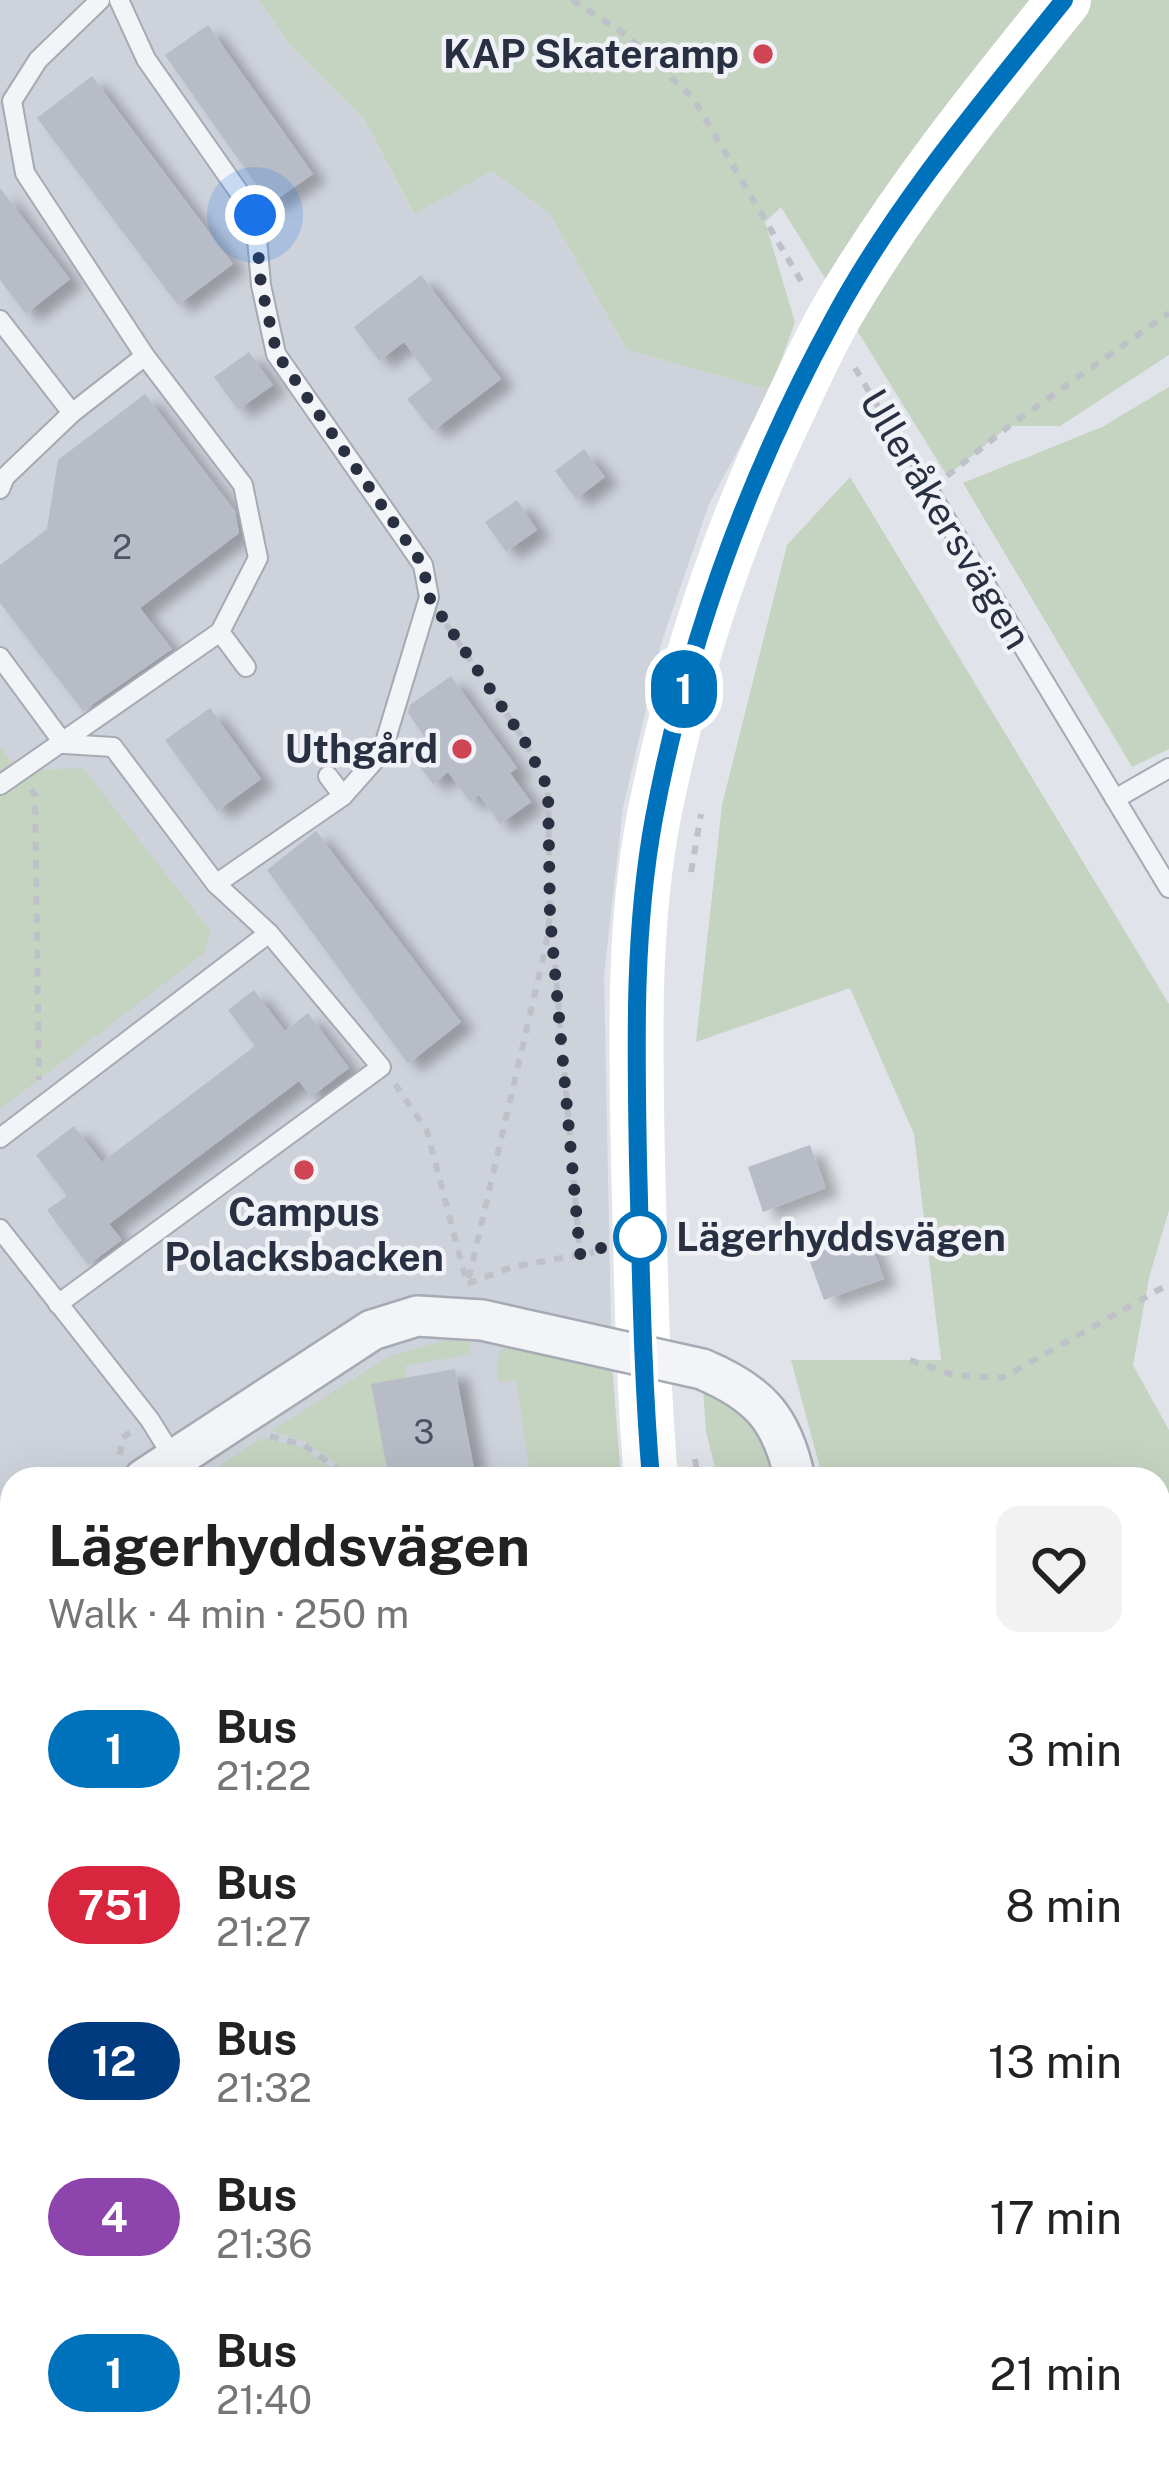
<!DOCTYPE html>
<html lang="en">
<head>
<meta charset="utf-8">
<style>
	body { margin:0; font-family:"Public Sans",sans-serif; background:#f2f2f2; color:#222; height:100vh; display:flex; flex-direction:column; font-size:45px; white-space:nowrap }
	* { box-sizing:border-box; margin:0 }
	p { font-size:39px; color:#767676 }
	.icon { flex:none; width:66px; height:66px; fill:none; stroke:currentColor; stroke-width:2; stroke-linecap:round; stroke-linejoin:round }
	.map { position:relative; flex:1; overflow:hidden }
	.sheet { position:absolute; left:0px; top:1467px; width:1170px; height:1011px; display:flex; flex-direction:column; background:#fff; border-radius:36px 36px 0 0; box-shadow:0 12px 48px #0002 }
	.sheet>* { flex:none }
	.badge { padding:0 24px; border-radius:39px; font-size:42px; line-height:78px }
	.you { position:absolute; width:60px; height:60px; margin:-30px; border:9px solid #fff; border-radius:50%; background:#1a73e8; box-shadow:0 0 0 18px #1a73e833 }
	.map>.badge { position:absolute; translate:-50% -50%; box-shadow:0 0 0 6px #fff }
	.round { display:grid; place-items:center; flex:none; width:126px; height:126px; border-radius:24px; background:#f2f2f2 }
	.head { display:flex; align-items:center; justify-content:space-between; height:204px; padding:0 48px }
	h1 { font-size:57px; font-weight:700; line-height:90px }
	ul { padding:0; list-style:none }
	li { display:flex; align-items:center; gap:36px; height:156px; padding:0 48px }
	li div { flex:1 }
	li b { display:block; font-size:45px }
	li em { font-style:normal }
	li .badge { min-width:132px; font-weight:700; text-align:center }
	.map>svg:first-child { display:block }
	.built { fill:#ced2db }
	.green { fill:#c5d3c1 }
	.building { fill:#b7bcc6; filter:url(#shadow) }
	.lines { fill:none; stroke-linecap:round; stroke-linejoin:round }
	.service-casing { stroke:#a5aab3; stroke-width:22 }
	.minor-casing { stroke:#a5aab3; stroke-width:44 }
	.path { stroke:#bec1c8; stroke-width:6; stroke-dasharray:9 9; stroke-linecap:butt }
	.service { stroke:#f3f4f8; stroke-width:18 }
	.minor { stroke:#f3f4f8; stroke-width:39 }
	.secondary { stroke:#fff; stroke-width:54 }
	.minor-bridge-casing { stroke:#a5aab3; stroke-width:44; stroke-linecap:butt }
	.minor-bridge { stroke:#f3f4f8; stroke-width:39 }
	.secondary-bridge { stroke:#fff; stroke-width:54 }
	.line-casing { stroke:#fff; stroke-width:27 }
	.line { stroke:#0072bc; stroke-width:18 }
	.walk { stroke:#293041; stroke-width:12; stroke-dasharray:0 21.6 }
	.poi-dot { fill:#cf4553; stroke:#f0f2f7; stroke-width:4.5 }
	.stop-dot { fill:#fff; stroke:#0072bc; stroke-width:6 }
	.labels { text-anchor:middle; dominant-baseline:central; stroke-width:9; stroke-linejoin:round; paint-order:stroke }
	.number-label { font-size:33px; fill:#4c5362 }
	.poi-label { font-size:39px; font-weight:bold; fill:#293041; stroke:#f0f2f7; text-anchor:end }
	.street-label { font-size:39px; fill:#293041; stroke:#f0f2f7 }
	.stop-label { font-size:39px; font-weight:bold; fill:#293041; stroke:#f0f2f7; text-anchor:start }
</style>
</head>
<body>
<div class="map">
<svg width="1169" height="2477" viewBox="0 0 1169 2477">
	<defs>
		<filter id="shadow"><feDropShadow dx="13" dy="8" stdDeviation="6" flood-color="#0004"/></filter>
	</defs>
	<rect width="100%" height="100%" fill="#e0e3e9"/>
	<polygon class="built" points="0,0 259,0 291,47 364,119 413,213 492,171 550,214 627,350 770,390 709,504 661,644 623,808 604,975 612,1374 621,1479 12,1479 12,2466 560,2466 556,2477 0,2477"/>
	<g class="green">
		<polygon points="259,0 1169,0 1169,355 1060,426 1009,426 947,476 781,207 765,222 795,322 770,390 627,350 550,214 492,171 414,214 364,119 291,47"/>
		<polygon points="1169,387 1169,749 1132,767 963,483 1102,427"/>
		<polygon points="850,477 1169,1004 1169,1210 1149,1278 1133,1365 1169,1430 1169,1721 1158,1729 1158,1479 823,1479 791,1360 941,1360 914,1134 850,988 696,1042 722,805 787,545"/>
		<polygon points="0,747 19,771 83,768 211,932 203,954 0,1109"/>
		<polygon points="450,1339 469,1342 471,1354 405,1366 406,1378 371,1385 389,1479 357,1479 305,1441 271,1431 390,1356"/>
		<path d="M515,1340L612,1364L621,1479H531L516,1380L499,1382C494,1361 496,1351 515,1340Z"/>
		<path d="M703,1388C754,1409 762,1429 779,1479H718L706,1432Z"/>
		<polygon points="262,1438 301,1447 348,1479 200,1479"/>
		<polygon points="8,1713 12,1716 12,1876 0,1885 0,1718"/>
		<polygon points="1158,2304 1169,2311 1169,2424 1158,2394"/>
		<polygon points="470,2466 560,2466 556,2477 468,2477"/>
		<polygon points="637,2466 820,2466 822,2477 636,2477"/>
	</g>
	<g class="building">
		<polygon points="208,25 313,174 270,204 165,55"/>
		<polygon points="92,76 233,264 178,305 37,118"/>
		<polygon points="0,188 70,279 26,314 0,280"/>
		<polygon points="421,275 501,379 433,431 407,399 432,380 404,342 379,361 354,327"/>
		<polygon points="249,352 273,385 238,410 214,377"/>
		<polygon points="145,394 235,511 239,533 140,608 172,649 83,711 0,603 0,565 47,529 58,460"/>
		<polygon points="584,449 605,477 576,499 555,471"/>
		<polygon points="517,500 537,530 506,552 485,522"/>
		<polygon points="451,676 517,768 510,773 531,802 500,824 479,795 470,802 448,772 433,784 412,756 429,743 408,713 410,705"/>
		<polygon points="210,708 261,779 217,811 165,740"/>
		<polygon points="316,831 461,1022 408,1064 267,870"/>
		<polygon points="254,990 285,1031 308,1013 349,1068 311,1097 299,1081 109,1224 122,1240 88,1265 47,1210 67,1196 36,1155 74,1126 102,1162 167,1113 255,1046 228,1010"/>
		<polygon points="810,1145 826,1188 763,1212 748,1167"/>
		<polygon points="868,1235 884,1279 824,1300 808,1256"/>
		<polygon points="455,1369 476,1479 389,1479 371,1384"/>
	</g>
	<g class="lines">
		<defs>
			<g id="service">
				<polyline points="119,0 146,59 255,215 261,285 276,354 423,565 429,597 382,752 343,796 328,776"/>
				<polyline points="0,320 72,413"/>
				<polyline points="0,489 5,477 72,413 145,356"/>
				<polyline points="929,491 1169,888"/>
				<polyline points="220,632 246,667"/>
				<polyline points="0,657 64,744 113,747 216,884 269,933 0,1138"/>
				<polyline points="0,785 220,632 258,558 243,485 145,356 25,173 12,101 38,60 100,0"/>
				<polyline points="1115,799 1169,768"/>
				<polyline points="216,884 343,796"/>
				<polyline points="0,1229 150,1420 174,1459"/>
				<polyline points="58,1304 381,1067 269,933"/>
				<polyline points="1158,2248 1160,2244"/>
			</g>
			<g id="minor">
				<path d="M702,1369C759,1393 782,1418 795,1479"/>
				<polyline points="144,1479 372,1330 417,1316 482,1320 513,1327"/>
				<polyline points="0,1523 12,1524"/>
				<polyline points="851,2466 853,2477"/>
			</g>
		</defs>
		<use href="#service" class="service-casing"/>
		<use href="#minor" class="minor-casing"/>
		<g class="path">
			<polyline points="572,0 625,34 693,98 804,286"/>
			<polyline points="855,368 919,475"/>
			<polyline points="947,476 1009,426 1169,313"/>
			<polyline points="446,624 524,740 548,788 550,916 545,950 467,1286"/>
			<polyline points="31,789 35,795 39,1080"/>
			<polyline points="691,872 701,814"/>
			<polyline points="552,929 580,1254"/>
			<polyline points="395,1084 427,1131 467,1284 512,1267 594,1252"/>
			<polyline points="910,1360 953,1375 1002,1378 1169,1284"/>
			<polyline points="270,1436 304,1445 352,1479"/>
			<polyline points="120,1455 122,1438 131,1432"/>
			<polyline points="695,1459 698,1479"/>
			<polyline points="0,1641 9,1625 12,1571"/>
			<polyline points="0,1696 12,1705"/>
			<polyline points="1158,1761 1169,1753"/>
			<polyline points="1158,2135 1169,2161"/>
			<polyline points="460,2477 464,2466"/>
			<polyline points="703,2477 706,2466"/>
		</g>
		<use href="#service" class="service"/>
		<use href="#minor" class="minor"/>
		<g class="secondary">
			<path d="M651,1479C642,1373 641,1267 638,1161C636,1046 632,930 654,816C680,685 720,557 776,436"/>
			<polyline points="591,2477 595,2466"/>
		</g>
		<defs>
			<polyline id="minor-bridge" points="513,1327 702,1369"/>
		</defs>
		<use href="#minor-bridge" class="minor-bridge-casing"/>
		<use href="#minor-bridge" class="minor-bridge"/>
		<path class="secondary-bridge" d="M776,436C796,395 814,352 837,312C902,201 983,100 1064,0"/>
	</g>
	<g class="lines">
		<defs>
			<path id="line" d="M651,1479C642,1373 641,1268 638,1162C636,1046 633,932 654,818C687,642 749,473 835,316C897,202 983,101 1064,0"/>
		</defs>
		<use href="#line" class="line-casing"/>
		<use href="#line" class="line"/>
		<polyline class="walk" points="255,215 261,285 277,354 423,565 429,597 524,740 548,788 550,916 580,1254 640,1237"/>
	</g>
	<g class="poi-dot">
		<circle cx="763" cy="54" r="12"/>
		<circle cx="462" cy="749" r="12"/>
		<circle cx="304" cy="1170" r="12"/>
	</g>
	<circle class="stop-dot" cx="640" cy="1237" r="24"/>
	<g class="labels">
		<g class="number-label">
			<text x="122" y="547">2</text>
			<text x="424" y="1432">3</text>
		</g>
		<g class="poi-label">
			<text x="739" y="54">KAP Skateramp</text>
			<text x="438" y="749">Uthgård</text>
			<text x="304" y="1212" text-anchor="middle">Campus<tspan x="304" dy="45">Polacksbacken</tspan></text>
		</g>
		<g class="street-label">
			<text transform="translate(946 519) rotate(59)">Ulleråkersvägen</text>
		</g>
		<g class="stop-label">
			<text x="676" y="1237">Lägerhyddsvägen</text>
		</g>
	</g>
</svg>
<div class="you" style="left:255px;top:215px"></div>
<b class="badge" style="left:684px;top:689px;background:#0072bc;color:#fff">1</b>
<section class="sheet">
<div class="head"><div><h1>Lägerhyddsvägen</h1><p>Walk · 4 min · 250 m</p></div><a class="round"><svg class="icon" aria-label="heart" viewBox="0 0 24 24"><path d="M12 20l-8-8c-3-5 5-10 8-4 3-6 11-1 8 4z"/></svg></a></div>
<ul>
<li><span class="badge" style="background:#0072bc;color:#fff">1</span><div><b>Bus</b><p>21:22</p></div><em>3 min</em></li>
<li><span class="badge" style="background:#d7263d;color:#fff">751</span><div><b>Bus</b><p>21:27</p></div><em>8 min</em></li>
<li><span class="badge" style="background:#003b80;color:#fff">12</span><div><b>Bus</b><p>21:32</p></div><em>13 min</em></li>
<li><span class="badge" style="background:#8e44ad;color:#fff">4</span><div><b>Bus</b><p>21:36</p></div><em>17 min</em></li>
<li><span class="badge" style="background:#0072bc;color:#fff">1</span><div><b>Bus</b><p>21:40</p></div><em>21 min</em></li>
</ul>
</section>
</div>
</body>
</html>
